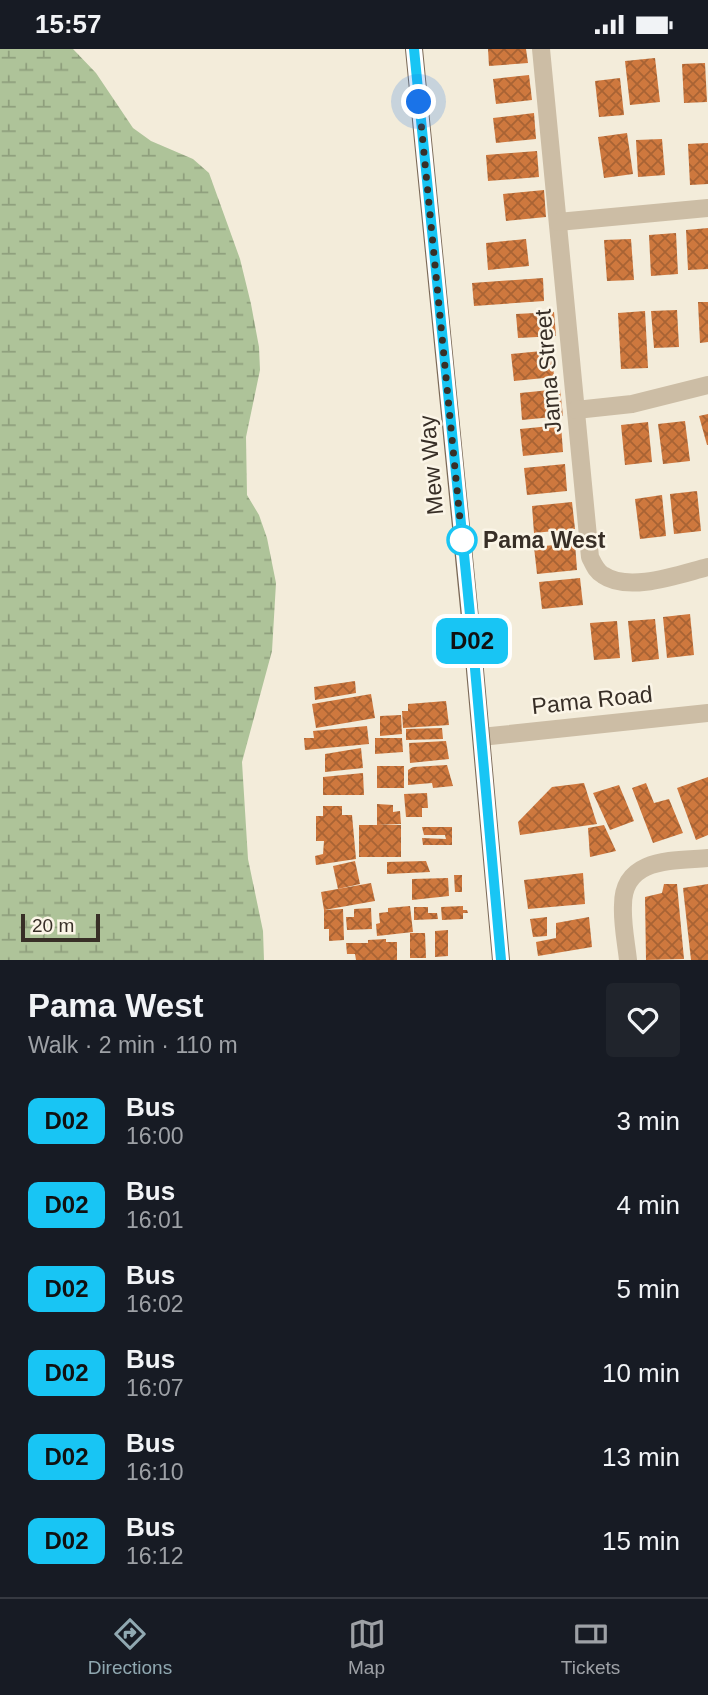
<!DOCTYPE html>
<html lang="en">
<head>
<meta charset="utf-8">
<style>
	body { margin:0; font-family:Arial,sans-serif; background:#20242c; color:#f1f3f6; height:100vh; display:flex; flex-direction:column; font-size:26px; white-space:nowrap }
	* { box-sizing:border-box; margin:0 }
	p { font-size:23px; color:#9ea1a6 }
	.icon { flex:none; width:38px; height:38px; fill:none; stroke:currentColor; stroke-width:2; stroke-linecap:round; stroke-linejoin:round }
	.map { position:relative; height:911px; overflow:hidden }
	.details { display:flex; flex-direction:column; background:#171b24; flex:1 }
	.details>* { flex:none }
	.badge { padding:0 14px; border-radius:10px; font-size:24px; line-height:46px }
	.scale { position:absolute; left:21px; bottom:18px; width:79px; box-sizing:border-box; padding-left:7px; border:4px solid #382f27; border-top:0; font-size:19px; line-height:24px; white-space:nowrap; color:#382f27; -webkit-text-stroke:5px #fbf5e7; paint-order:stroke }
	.you { position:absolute; width:35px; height:35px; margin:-18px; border:5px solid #fff; border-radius:50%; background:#1a73e8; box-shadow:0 0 0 10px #1a73e833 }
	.map>.badge { position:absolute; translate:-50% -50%; box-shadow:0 0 0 4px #fff }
	.round { display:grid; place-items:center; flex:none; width:74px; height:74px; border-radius:7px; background:#20242c }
	.head { display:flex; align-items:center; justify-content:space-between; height:119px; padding:0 28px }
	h1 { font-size:33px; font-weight:700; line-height:52px }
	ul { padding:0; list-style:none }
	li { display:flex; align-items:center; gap:21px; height:84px; padding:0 28px }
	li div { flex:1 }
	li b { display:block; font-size:26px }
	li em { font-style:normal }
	li .badge { min-width:77px; font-weight:700; text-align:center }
	.status { display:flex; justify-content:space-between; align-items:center; height:49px; padding:0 35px; background:#171b24; direction:ltr }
	.status svg { height:19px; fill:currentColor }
	.dock { display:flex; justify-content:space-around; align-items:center; height:98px; border-top:2px solid #363941; background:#171b24; font-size:19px; color:#9ea1a6 }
	.dock a { display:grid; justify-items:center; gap:4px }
	.dock .active { color:#90a8b1 }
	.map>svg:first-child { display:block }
	.wetland { fill:url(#wetland-marsh) }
	.building { fill:url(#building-cross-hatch) }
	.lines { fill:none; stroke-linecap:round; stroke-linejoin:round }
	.minor { stroke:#ccbda5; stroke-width:18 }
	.tertiary { stroke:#ccbda5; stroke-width:18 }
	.primary { stroke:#7b6957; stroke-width:18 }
	.line-casing { stroke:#fff; stroke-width:16 }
	.line { stroke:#18c5f4; stroke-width:10 }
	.walk { stroke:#382f27; stroke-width:7; stroke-dasharray:0 12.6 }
	.stop-dot { fill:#fff; stroke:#18c5f4; stroke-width:3.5 }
	.labels { text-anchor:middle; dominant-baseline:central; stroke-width:5; stroke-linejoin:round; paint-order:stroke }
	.street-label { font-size:23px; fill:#382f27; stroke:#fbf5e7 }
	.stop-label { font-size:23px; font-weight:bold; fill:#382f27; stroke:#fbf5e7; text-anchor:start }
</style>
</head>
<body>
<div class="status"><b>15:57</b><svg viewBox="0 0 49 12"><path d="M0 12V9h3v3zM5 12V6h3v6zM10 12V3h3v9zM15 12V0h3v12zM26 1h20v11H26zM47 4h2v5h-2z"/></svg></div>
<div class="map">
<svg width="708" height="911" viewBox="0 0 708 911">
	<defs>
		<pattern id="wetland-marsh" width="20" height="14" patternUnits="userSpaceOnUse" patternTransform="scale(1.75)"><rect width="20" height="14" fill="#aec399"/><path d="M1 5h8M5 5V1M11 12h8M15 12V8" fill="none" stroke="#8f9f7d"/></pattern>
		<pattern id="building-cross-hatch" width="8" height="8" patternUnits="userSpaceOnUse" patternTransform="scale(1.75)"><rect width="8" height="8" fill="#ce783e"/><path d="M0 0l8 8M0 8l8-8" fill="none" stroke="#a86334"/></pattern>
	</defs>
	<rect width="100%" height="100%" fill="#f3ecda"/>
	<polygon class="wetland" points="0,0 73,0 96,24 133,79 151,92 193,110 209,124 240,210 251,255 259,298 260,321 246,388 247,446 259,466 267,489 276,534 272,602 242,713 248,810 263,882 264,911 0,911"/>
	<g class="building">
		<polygon points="488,0 526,0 528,14 489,17"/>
		<polygon points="655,9 660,53 630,56 625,12"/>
		<polygon points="705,14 707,53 684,54 682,15"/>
		<polygon points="529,26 532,51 496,55 493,30"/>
		<polygon points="620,29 624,66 599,68 595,32"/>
		<polygon points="534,64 536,90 496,94 493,69"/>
		<polygon points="627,84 633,125 604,129 598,88"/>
		<polygon points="662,90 665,126 638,128 636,91"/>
		<polygon points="708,94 708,135 690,136 688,95"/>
		<polygon points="537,102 539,128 488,132 486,106"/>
		<polygon points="544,141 546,168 506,172 503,145"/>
		<polygon points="708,179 708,220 688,221 686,181"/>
		<polygon points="676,184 678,225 651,227 649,186"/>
		<polygon points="526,190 529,217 488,221 486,194"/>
		<polygon points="631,190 634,231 607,232 604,191"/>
		<polygon points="543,229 544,252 474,257 472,234"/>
		<polygon points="698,253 708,253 708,293 700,294"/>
		<polygon points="677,261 679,298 654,299 651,262"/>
		<polygon points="645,262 648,319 621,320 618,264"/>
		<polygon points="554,263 556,287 518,289 516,265"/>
		<polygon points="552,301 554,328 514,332 511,305"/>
		<polygon points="560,340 563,367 522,371 520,344"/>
		<polygon points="708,365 708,396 707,396 699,367"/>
		<polygon points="685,372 690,412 663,415 658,375"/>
		<polygon points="648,373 652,413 625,416 621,376"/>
		<polygon points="561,376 563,403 523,407 520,380"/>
		<polygon points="565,415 567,442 527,446 524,419"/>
		<polygon points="697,442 701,482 674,485 670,445"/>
		<polygon points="662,446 666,487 640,490 635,450"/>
		<polygon points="572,453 575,480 534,484 532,457"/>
		<polygon points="575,494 577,521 537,525 534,498"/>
		<polygon points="580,529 583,556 542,560 539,533"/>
		<polygon points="690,565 694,606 667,609 663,568"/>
		<polygon points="655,570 659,610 632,613 628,572"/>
		<polygon points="617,572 620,609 594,611 590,574"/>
		<polygon points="355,632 356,644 315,651 314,638"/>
		<polygon points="371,645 375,669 316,679 312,655"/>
		<polygon points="446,652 449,676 403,679 402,662 408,662 408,655"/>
		<polygon points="401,666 402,685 380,687 380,667"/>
		<polygon points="367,677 369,695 305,701 304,689 314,689 313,682"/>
		<polygon points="442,679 443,690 406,691 406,680"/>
		<polygon points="375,689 402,689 403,703 375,705"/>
		<polygon points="446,692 449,710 410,714 409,694"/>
		<polygon points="361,699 363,719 325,723 325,705"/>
		<polygon points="447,716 453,737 433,739 432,734 408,736 408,721 413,718"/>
		<rect x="377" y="717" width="27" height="22"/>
		<polygon points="363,724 364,746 323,746 323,728"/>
		<polygon points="708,728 708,786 696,791 677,739"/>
		<polygon points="584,734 597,775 520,786 518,773 552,738"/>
		<polygon points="646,734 654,754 669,750 683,784 653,794 632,739"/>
		<polygon points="619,736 634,772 610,781 593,744"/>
		<polygon points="427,744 428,759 422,759 422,768 406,768 404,745"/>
		<polygon points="377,755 393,756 393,763 400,762 401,775 377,776"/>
		<polygon points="323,757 342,757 342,766 352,766 356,810 316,816 315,807 323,805 324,792 316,792 316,767 323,767"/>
		<rect x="359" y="776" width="42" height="32"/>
		<polygon points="604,776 616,802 590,808 588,779"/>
		<polygon points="422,778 452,778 452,796 423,796 422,789 446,790 445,786 424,786"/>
		<polygon points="355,812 360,835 338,840 333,817"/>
		<polygon points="426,812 430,823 387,825 387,813"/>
		<polygon points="583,824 585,855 528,860 524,831"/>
		<polygon points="454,826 462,826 462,843 455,843"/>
		<polygon points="448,829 449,847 412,851 412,830"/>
		<polygon points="371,834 375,852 324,861 343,860 344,891 329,892 329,880 324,880 324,861 321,843"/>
		<polygon points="664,835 677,835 684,910 646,911 645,848 662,844"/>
		<polygon points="708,835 708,911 691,911 683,839"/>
		<polygon points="410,857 413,883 377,887 376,875 380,874 379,864 388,863 388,859"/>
		<polygon points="463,857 463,861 467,861 468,864 463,864 463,870 442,871 441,858"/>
		<polygon points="414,858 428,858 428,864 437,864 438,870 414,871"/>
		<polygon points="371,859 372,880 347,881 346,868 354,868 354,860"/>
		<polygon points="547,868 547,887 533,888 530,870"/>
		<polygon points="589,868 592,898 538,907 536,893 556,889 556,874"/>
		<polygon points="448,881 448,907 435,908 435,882"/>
		<polygon points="410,884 425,884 426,909 410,909"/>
		<polygon points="386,890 386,893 397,893 397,911 356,911 355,905 347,905 346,894 368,894 368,891"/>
	</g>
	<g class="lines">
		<g class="minor">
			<path d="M541,0L590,508C594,516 596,522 603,526C629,544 680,525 708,518"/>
			<polyline points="558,173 708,159"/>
			<polyline points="576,361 632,355 708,336"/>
			<path d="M628,911C626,893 622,874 623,856C623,808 673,812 708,809"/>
		</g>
		<polyline class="tertiary" points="481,688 708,664"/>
		<polyline class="primary" points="414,0 474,610 501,911"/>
	</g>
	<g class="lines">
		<defs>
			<polyline id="line" points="414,0 472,586 501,911"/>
		</defs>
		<use href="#line" class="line-casing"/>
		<use href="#line" class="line"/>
		<polyline class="walk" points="419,53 462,491"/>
	</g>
	<circle class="stop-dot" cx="462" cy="491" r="14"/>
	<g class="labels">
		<g class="street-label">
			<text transform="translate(548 322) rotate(-95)">Jama Street</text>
			<text transform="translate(431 416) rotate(-95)">Mew Way</text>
			<text transform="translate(592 651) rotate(-6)">Pama Road</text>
		</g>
		<g class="stop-label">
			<text x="483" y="491">Pama West</text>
		</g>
	</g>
</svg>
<div class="scale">20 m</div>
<div class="you" style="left:419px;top:53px"></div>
<b class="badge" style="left:472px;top:592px;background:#18c5f4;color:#111">D02</b>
</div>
<section class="details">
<div class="head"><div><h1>Pama West</h1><p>Walk · 2 min · 110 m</p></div><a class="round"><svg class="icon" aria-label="heart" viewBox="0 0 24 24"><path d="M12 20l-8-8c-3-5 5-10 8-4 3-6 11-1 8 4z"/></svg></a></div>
<ul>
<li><span class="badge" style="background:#18c5f4;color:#111">D02</span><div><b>Bus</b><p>16:00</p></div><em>3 min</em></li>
<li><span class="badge" style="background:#18c5f4;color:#111">D02</span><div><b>Bus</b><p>16:01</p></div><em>4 min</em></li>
<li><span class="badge" style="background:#18c5f4;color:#111">D02</span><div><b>Bus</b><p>16:02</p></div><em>5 min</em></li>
<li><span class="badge" style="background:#18c5f4;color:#111">D02</span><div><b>Bus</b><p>16:07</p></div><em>10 min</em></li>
<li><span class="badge" style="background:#18c5f4;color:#111">D02</span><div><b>Bus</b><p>16:10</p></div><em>13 min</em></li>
<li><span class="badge" style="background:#18c5f4;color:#111">D02</span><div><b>Bus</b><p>16:12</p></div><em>15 min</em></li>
</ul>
</section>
<nav class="dock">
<a class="active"><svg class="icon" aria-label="directions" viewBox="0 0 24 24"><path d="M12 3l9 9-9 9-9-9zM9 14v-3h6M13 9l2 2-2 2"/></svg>Directions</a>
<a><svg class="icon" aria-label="map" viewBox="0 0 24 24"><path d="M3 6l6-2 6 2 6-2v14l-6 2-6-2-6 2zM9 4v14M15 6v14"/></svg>Map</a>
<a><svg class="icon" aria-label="tickets" viewBox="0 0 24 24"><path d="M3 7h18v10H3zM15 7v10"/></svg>Tickets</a>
</nav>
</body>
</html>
